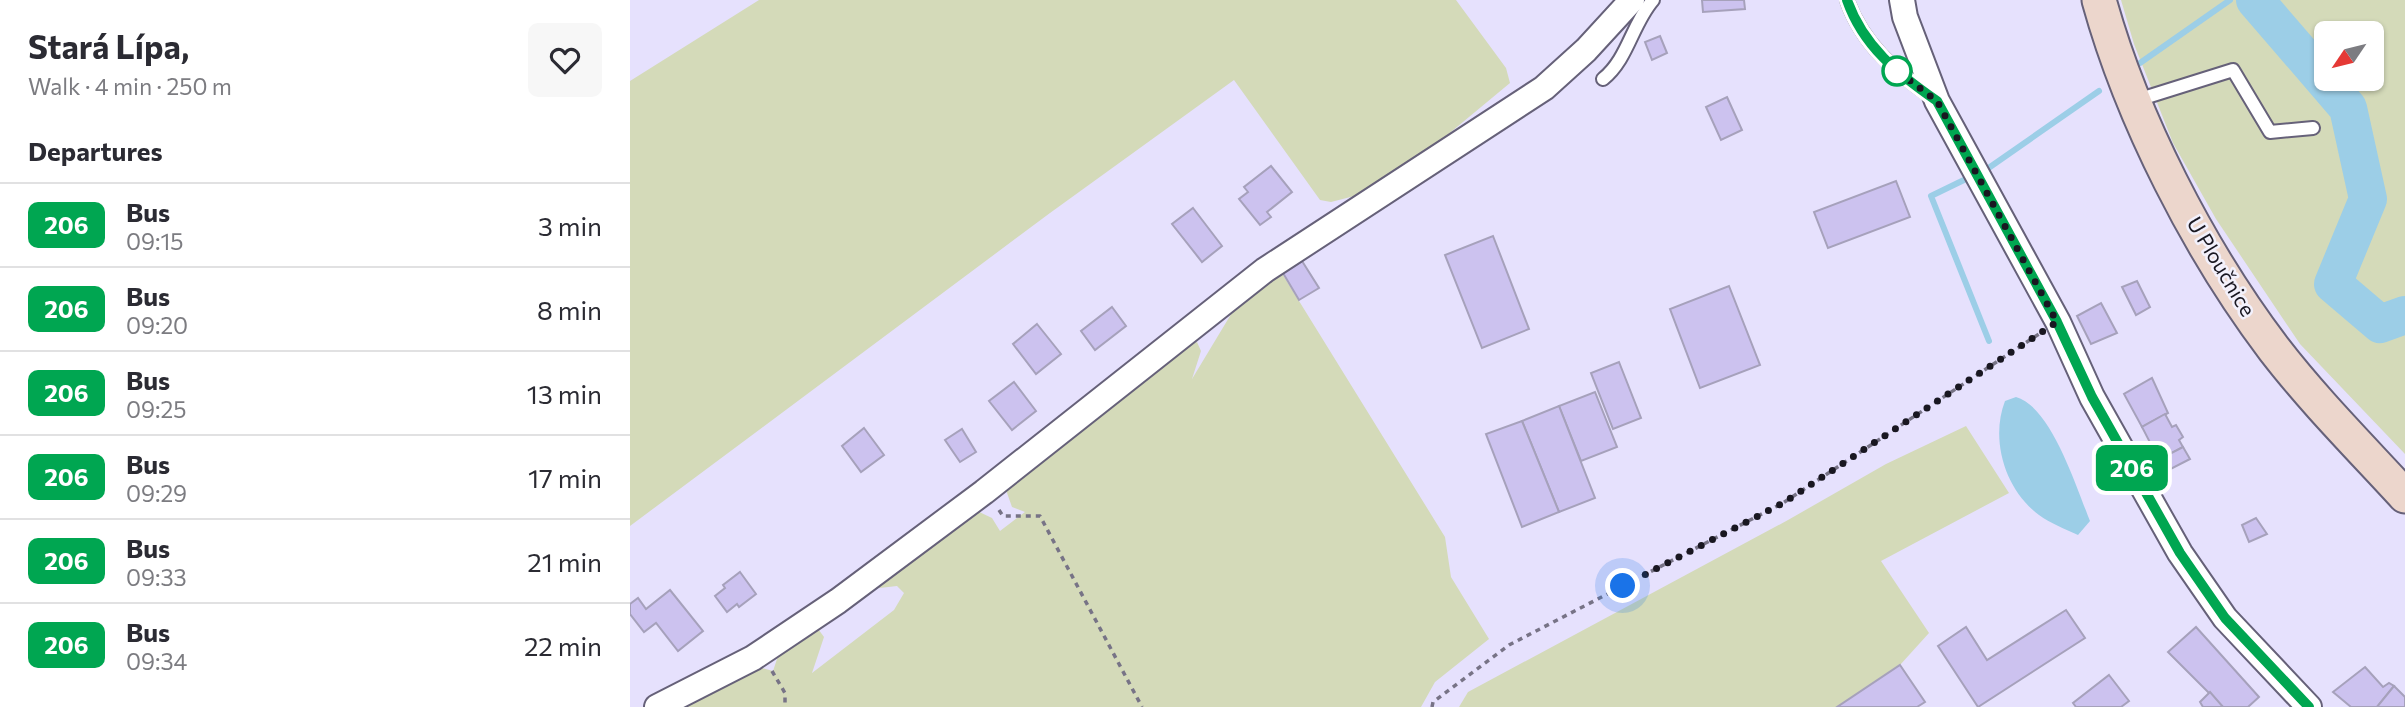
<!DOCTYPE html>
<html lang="en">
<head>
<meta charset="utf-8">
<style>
	body { margin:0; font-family:Commissioner,sans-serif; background:#f7f7f7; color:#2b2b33; height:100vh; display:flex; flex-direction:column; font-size:26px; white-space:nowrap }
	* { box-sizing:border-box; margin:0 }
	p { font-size:23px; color:#7c7c81 }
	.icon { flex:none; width:38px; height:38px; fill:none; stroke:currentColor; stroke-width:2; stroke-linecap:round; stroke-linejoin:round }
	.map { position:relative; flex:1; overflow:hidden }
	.drawer { display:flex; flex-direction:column; background:#fff; width:630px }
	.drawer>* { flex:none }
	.badge { padding:0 14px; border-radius:10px; font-size:24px; line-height:46px }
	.needle { width:46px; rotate:235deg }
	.controls { position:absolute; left:1684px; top:21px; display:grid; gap:14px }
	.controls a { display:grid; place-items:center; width:70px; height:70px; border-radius:10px; background:#fff; box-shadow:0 2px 5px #0004; font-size:35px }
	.you { position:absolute; width:35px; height:35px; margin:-18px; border:5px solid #fff; border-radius:50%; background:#1a73e8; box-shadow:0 0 0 10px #1a73e833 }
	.map>.badge { position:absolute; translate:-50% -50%; box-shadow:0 0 0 4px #fff }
	h2 { padding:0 28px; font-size:26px; line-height:63px }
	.round { display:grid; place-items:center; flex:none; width:74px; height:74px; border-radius:10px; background:#f7f7f7 }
	.head { display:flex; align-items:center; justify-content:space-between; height:119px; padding:0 28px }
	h1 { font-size:33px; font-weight:700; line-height:52px }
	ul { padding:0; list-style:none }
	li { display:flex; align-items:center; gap:21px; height:84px; padding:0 28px; border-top:2px solid #e1e1e2 }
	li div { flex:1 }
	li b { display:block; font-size:26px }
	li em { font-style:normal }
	li .badge { min-width:77px; font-weight:700; text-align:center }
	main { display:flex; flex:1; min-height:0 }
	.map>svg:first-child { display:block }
	.green { fill:#d4dab9; fill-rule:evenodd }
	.water { fill:#9ccee7 }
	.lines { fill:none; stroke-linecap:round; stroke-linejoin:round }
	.stream { stroke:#9ccee7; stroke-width:6 }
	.river { stroke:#9ccee7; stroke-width:38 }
	.building { fill:#ccc2ef; stroke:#a6a1bb; stroke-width:2 }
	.service-casing { stroke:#666179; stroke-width:16 }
	.minor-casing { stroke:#666179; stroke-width:28 }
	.secondary-casing { stroke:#666179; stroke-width:37 }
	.path { stroke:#777386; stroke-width:3.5; stroke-dasharray:5 5; stroke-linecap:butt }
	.service { stroke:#fff; stroke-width:12 }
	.minor { stroke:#fff; stroke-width:24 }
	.secondary { stroke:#ecd6cc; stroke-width:33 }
	.line-casing { stroke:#fff; stroke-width:16 }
	.line { stroke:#00a651; stroke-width:10 }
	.walk { stroke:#191721; stroke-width:7; stroke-dasharray:0 12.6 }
	.stop-dot { fill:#fff; stroke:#00a651; stroke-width:3.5 }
	.labels { text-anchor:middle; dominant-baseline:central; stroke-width:5; stroke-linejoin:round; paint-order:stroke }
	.street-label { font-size:21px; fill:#191721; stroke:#f3f1fc }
</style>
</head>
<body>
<main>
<section class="drawer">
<div class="head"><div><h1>Stará Lípa,</h1><p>Walk · 4 min · 250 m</p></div><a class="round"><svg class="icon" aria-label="heart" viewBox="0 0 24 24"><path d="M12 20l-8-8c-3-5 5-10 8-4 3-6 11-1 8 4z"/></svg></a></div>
<h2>Departures</h2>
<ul>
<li><span class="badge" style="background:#00a651;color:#fff">206</span><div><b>Bus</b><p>09:15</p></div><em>3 min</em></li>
<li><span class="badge" style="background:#00a651;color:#fff">206</span><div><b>Bus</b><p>09:20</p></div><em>8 min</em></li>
<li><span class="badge" style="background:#00a651;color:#fff">206</span><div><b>Bus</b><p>09:25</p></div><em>13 min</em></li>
<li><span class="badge" style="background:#00a651;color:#fff">206</span><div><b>Bus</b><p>09:29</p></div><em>17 min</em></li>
<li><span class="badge" style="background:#00a651;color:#fff">206</span><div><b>Bus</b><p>09:33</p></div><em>21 min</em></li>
<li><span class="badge" style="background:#00a651;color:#fff">206</span><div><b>Bus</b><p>09:34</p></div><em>22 min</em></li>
</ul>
</section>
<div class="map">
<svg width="1775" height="707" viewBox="0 0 1775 707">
	<rect width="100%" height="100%" fill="#e6e1fd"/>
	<g class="green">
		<polygon points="129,0 826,0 876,68 880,83 804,146 740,192 701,202 690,200 604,80 420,213 0,526 0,81"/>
		<path d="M1491,0H1775V454L1670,344L1586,219L1543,143L1504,44ZM1696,33H1741V79H1696Z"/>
		<polygon points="648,267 815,537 821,577 859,639 805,682 791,707 38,707 124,666 143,671 153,641 183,622 194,637 182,673 264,610 274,593 267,586 241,589 345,510 362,518 370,531 395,512 382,507 376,490 549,348 567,342 571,351 562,379 606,306"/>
		<polygon points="1336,426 1379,493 1251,561 1299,633 1270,665 1207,707 829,707 838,692 1158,520 1256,464"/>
	</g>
	<path class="water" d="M1386,397C1421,406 1447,489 1460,521L1448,535C1435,529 1420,523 1409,515C1375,490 1360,440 1375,401Z"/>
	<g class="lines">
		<g class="stream">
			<polyline points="1510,63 1600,0"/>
			<polyline points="1360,167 1469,91"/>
			<polyline points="1336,179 1301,196 1359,341"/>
		</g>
		<polyline class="river" points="1625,0 1718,108 1738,199 1703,284 1750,324 1775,315"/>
	</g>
	<g class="building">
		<polygon points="1072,0 1114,0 1115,9 1073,12"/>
		<polygon points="1030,36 1037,53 1022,60 1015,42"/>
		<polygon points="1097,97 1112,130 1091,140 1076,107"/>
		<polygon points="641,166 662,192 637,212 641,217 630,225 609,199 618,192 614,187"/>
		<polygon points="1266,181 1280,217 1198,248 1184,212"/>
		<polygon points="563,208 592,246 572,262 542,224"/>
		<polygon points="863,236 899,329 852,348 815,255"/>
		<polygon points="672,261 689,288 669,300 653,273"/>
		<polygon points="1507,281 1520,307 1506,315 1492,287"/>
		<polygon points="1099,286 1130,365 1070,388 1040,309"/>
		<polygon points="1471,303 1487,333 1461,344 1447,316"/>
		<polygon points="482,307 496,326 465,350 451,331"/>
		<polygon points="407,324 431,354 406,374 383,344"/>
		<polygon points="989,362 1011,418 983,429 961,373"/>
		<polygon points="1522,378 1538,413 1512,427 1494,394"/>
		<polygon points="384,382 406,411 382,430 359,401"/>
		<polygon points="965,392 987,447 951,461 929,406"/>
		<polygon points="929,406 965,498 929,512 892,421"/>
		<polygon points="1535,414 1542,427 1546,425 1553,437 1549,440 1553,447 1529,460 1512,427"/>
		<polygon points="892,421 929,512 892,527 856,434"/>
		<polygon points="234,428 254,455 231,472 212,446"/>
		<polygon points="332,429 346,452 330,462 315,440"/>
		<polygon points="1553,447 1560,459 1529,475 1522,463"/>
		<polygon points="1626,518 1637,534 1619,542 1612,525"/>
		<polygon points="110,572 126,594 109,607 107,604 97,612 85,596 95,588 93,585"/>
		<polygon points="40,590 73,631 48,651 26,623 14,632 0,614 0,604 8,598 16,609"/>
		<polygon points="1436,610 1455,638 1348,707 1308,646 1336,627 1357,660"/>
		<polygon points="1566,627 1629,697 1618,707 1593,707 1538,652"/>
		<polygon points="1270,665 1295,702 1287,707 1207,707"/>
		<polygon points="1735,667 1753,687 1759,683 1764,686 1747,707 1721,707 1703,692"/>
		<polygon points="1479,675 1499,701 1491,707 1446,707 1443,703"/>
		<polygon points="1764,686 1775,697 1775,707 1747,707"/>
		<polygon points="1580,692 1593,707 1573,707 1570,702"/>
	</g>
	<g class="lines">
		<defs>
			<g id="service">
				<path d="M1217,0C1232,43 1265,72 1302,97"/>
				<path d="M973,79C998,59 1002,24 1023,0"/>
				<polyline points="1504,101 1603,70 1640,132 1683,128"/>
			</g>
			<g id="minor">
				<polyline points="1272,0 1275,17 1307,101 1428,322 1462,397 1550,553 1595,618 1679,707"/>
				<polyline points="27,707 123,658 208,601 354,492 635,270 914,88 956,50 1002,0"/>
			</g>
			<path id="secondary" d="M1469,0C1502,119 1569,250 1644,349C1684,401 1731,448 1775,496"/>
		</defs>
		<use href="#service" class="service-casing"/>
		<use href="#minor" class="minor-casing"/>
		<use href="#secondary" class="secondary-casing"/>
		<g class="path">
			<polyline points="369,510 373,516 410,516 512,707"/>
			<polyline points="142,671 155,693 155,707"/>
			<polyline points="802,707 803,702 879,645 1153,503 1409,334"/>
		</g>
		<use href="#service" class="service"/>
		<use href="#minor" class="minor"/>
		<use href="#secondary" class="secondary"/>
	</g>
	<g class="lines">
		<defs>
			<path id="line" d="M1217,0C1233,46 1268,74 1307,101L1427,322L1462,397L1550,553L1595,618L1679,707"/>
		</defs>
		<use href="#line" class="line-casing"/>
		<use href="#line" class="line"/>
		<polyline class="walk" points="993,586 1153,503 1427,322 1307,101 1267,71"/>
	</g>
	<circle class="stop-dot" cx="1267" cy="71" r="14"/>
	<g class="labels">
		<g class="street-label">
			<text transform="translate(1592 266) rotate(59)">U Ploučnice</text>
		</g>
	</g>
</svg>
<div class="controls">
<a><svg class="needle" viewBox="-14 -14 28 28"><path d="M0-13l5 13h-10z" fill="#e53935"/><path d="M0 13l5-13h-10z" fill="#7c7c81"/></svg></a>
</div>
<div class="you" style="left:993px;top:586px"></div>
<b class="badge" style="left:1502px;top:468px;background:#00a651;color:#fff">206</b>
</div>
</main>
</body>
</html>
